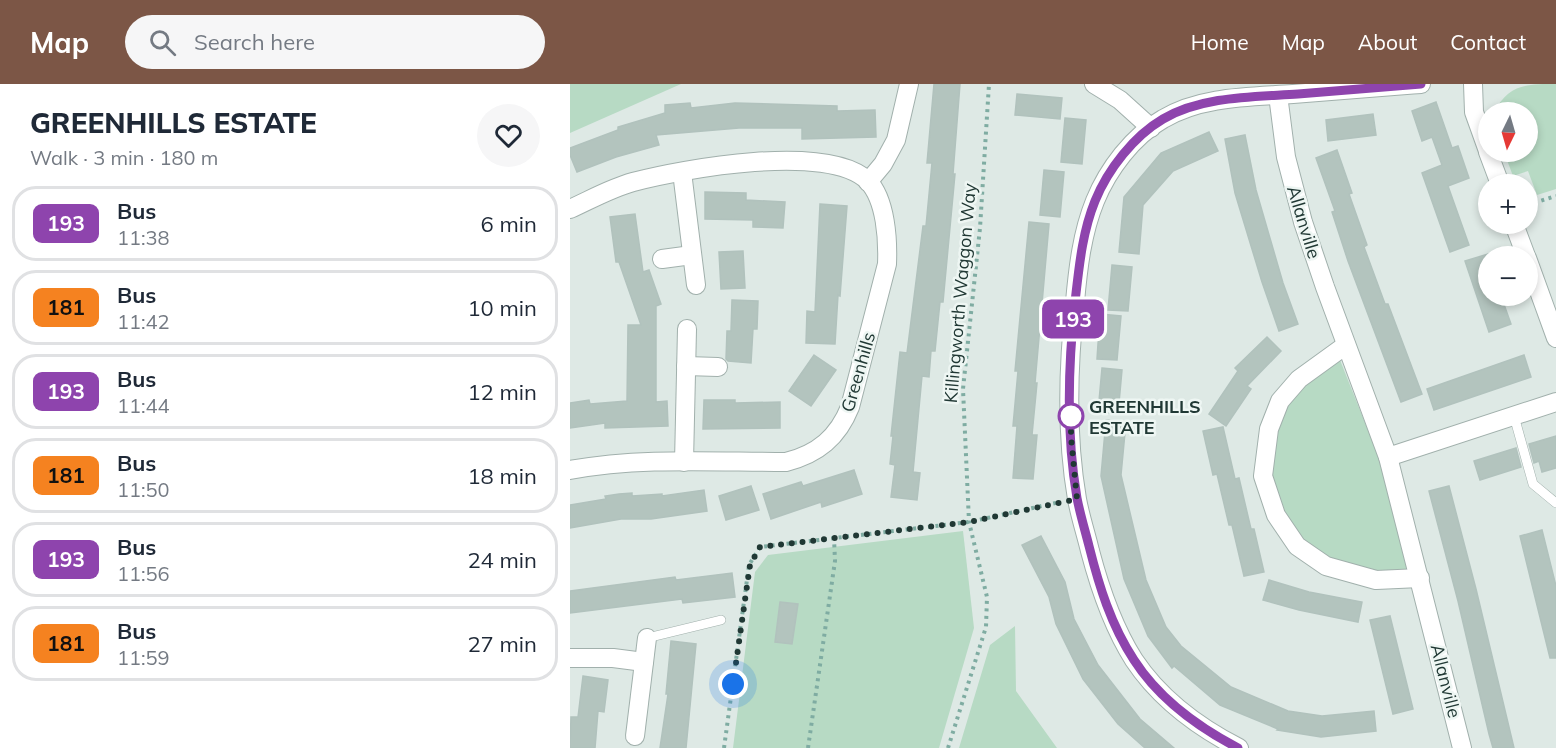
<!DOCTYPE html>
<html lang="en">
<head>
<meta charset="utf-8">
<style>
	body { margin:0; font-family:Mulish,sans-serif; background:#f6f6f7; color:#1f2937; height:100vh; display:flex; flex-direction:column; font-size:22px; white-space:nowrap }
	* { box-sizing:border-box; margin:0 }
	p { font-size:20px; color:#747a83 }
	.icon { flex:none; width:33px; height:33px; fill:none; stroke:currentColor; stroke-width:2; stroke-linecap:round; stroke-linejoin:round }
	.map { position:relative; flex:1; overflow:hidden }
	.side { display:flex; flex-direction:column; background:#fff; width:570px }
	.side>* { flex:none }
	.badge { padding:0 12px; border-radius:9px; font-size:21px; line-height:39px }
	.needle { width:39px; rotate:185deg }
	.fabs { position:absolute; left:908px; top:18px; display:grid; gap:12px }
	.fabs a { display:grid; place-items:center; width:60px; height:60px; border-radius:50%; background:#fff; box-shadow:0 3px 9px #0003; font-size:30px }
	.you { position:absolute; width:30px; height:30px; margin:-15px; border:4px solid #fff; border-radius:50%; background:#1a73e8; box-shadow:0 0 0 9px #1a73e833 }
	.map>.badge { position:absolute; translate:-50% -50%; box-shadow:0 0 0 3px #fff }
	.round { display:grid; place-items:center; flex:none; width:63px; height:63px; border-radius:32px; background:#f6f6f7 }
	.summary { display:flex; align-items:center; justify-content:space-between; height:102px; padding:0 30px }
	h1 { font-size:28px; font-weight:800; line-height:45px }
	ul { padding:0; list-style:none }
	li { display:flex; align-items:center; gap:18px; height:75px; margin:0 12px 9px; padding:0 18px; border:3px solid #e0e1e3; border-radius:24px }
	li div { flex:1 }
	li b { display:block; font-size:22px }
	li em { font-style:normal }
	li .badge { min-width:66px; font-weight:700; text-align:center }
	header { display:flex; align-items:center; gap:36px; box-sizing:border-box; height:84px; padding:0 30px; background:#7c5646; color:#fff }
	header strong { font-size:28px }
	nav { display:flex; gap:33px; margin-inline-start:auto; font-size:21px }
	.search { width:420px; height:54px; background:#f6f6f7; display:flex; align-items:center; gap:15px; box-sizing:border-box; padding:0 21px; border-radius:33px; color:#747a83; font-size:22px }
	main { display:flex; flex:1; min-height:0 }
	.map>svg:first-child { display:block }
	.green { fill:#b7dac4 }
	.building { fill:#b3c4be; stroke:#b1c2bd; stroke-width:1.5 }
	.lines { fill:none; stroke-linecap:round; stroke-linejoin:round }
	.lane-casing { stroke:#a1b0ac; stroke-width:10 }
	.street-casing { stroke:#a1b0ac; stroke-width:20 }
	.path { stroke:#7faca2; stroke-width:4; stroke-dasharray:3 4.5; stroke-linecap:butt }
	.lane { stroke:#fff; stroke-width:9 }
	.street { stroke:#fff; stroke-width:18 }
	.line-casing { stroke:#fff; stroke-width:14 }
	.line { stroke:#8e44ad; stroke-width:9 }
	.walk { stroke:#203834; stroke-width:6; stroke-dasharray:0 10.8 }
	.stop-dot { fill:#fff; stroke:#8e44ad; stroke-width:3 }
	.labels { text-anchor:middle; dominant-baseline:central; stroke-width:5; stroke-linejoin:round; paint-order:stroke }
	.street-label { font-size:18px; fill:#203834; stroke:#eef6f3 }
	.stop-label { font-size:18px; font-weight:bold; fill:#203834; stroke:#eef6f3; text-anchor:start }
</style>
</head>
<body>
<header>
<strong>Map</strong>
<div class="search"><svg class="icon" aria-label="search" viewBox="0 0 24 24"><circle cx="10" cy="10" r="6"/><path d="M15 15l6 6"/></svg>Search here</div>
<nav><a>Home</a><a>Map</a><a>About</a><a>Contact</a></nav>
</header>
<main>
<section class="side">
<div class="summary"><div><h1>GREENHILLS ESTATE</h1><p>Walk · 3 min · 180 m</p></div><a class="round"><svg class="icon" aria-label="heart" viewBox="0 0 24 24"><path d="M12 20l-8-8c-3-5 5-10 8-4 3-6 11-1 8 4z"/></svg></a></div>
<ul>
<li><span class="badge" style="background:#8e44ad;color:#fff">193</span><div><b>Bus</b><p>11:38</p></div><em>6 min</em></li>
<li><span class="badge" style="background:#f58220;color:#111">181</span><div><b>Bus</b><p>11:42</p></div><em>10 min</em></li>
<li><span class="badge" style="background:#8e44ad;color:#fff">193</span><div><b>Bus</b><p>11:44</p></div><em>12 min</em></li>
<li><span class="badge" style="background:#f58220;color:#111">181</span><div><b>Bus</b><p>11:50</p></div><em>18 min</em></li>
<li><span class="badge" style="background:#8e44ad;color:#fff">193</span><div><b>Bus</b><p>11:56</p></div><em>24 min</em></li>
<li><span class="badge" style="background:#f58220;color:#111">181</span><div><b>Bus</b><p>11:59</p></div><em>27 min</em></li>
</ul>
</section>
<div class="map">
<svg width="986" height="664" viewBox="0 0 986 664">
	<rect width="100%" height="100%" fill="#dee9e5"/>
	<g class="green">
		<polygon points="0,0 111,0 0,49"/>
		<path d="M986,0V105L967,111L958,87L943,92L934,68H957V28H924C939,0 956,0 986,0Z"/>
		<polygon points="770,276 811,379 837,485 805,487 758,473 732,457 713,429 701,392 705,348 716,320 732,303"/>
		<polygon points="393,447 404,544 369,664 163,664 185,488 198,471"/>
		<polygon points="445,542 446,607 487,664 389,664 420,561"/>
	</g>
	<g class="building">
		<polygon points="364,0 390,0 383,90 385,90 373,218 370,218 365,267 361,267 359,293 352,292 343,388 350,389 347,416 321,413 325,381 320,380 323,352 321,352 330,268 337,269 353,142 356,142 362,79 357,79"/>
		<polygon points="447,10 492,14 490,35 445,31"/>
		<polygon points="866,18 882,64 888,62 899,94 878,102 899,161 880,168 852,89 872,81 862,53 852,57 842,27"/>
		<polygon points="120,19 121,24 165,19 267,22 267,27 305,26 306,53 232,55 232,44 169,44 86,51 89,61 46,73 7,88 0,71 0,64 48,46 48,43 95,29 95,21"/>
		<polygon points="803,30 806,51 758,57 756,36"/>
		<polygon points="495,34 516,36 512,80 491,78"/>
		<polygon points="639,48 648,67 603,87 573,121 569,170 549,168 554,113 591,69"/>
		<polygon points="675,51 686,106 713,199 728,240 709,247 692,198 665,109 655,55"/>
		<polygon points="767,66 782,109 779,110 797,161 794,163 815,220 818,220 852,310 831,318 778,177 762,128 765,127 746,74"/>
		<polygon points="474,86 494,88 490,133 470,131"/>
		<polygon points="135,108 176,109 176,116 215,118 213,144 183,143 183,136 135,135"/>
		<polygon points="250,120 277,122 270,212 268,211 265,260 236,259 237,227 245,228"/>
		<polygon points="65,130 73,188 79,186 91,220 86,222 86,318 97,317 98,342 35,344 35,339 0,344 0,319 19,316 20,320 57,317 58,241 71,241 49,178 46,178 40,133"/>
		<polygon points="459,138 479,140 465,299 467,299 462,351 467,351 463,395 443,394 447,342 443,342 448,287 445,287"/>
		<polygon points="173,167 175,204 151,205 149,168"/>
		<polygon points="918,170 918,212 931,212 941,240 919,248 895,177"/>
		<polygon points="542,181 562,183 558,227 538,226"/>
		<polygon points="162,216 188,217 187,245 183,245 181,279 158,277 156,275 157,247 161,247"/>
		<polygon points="530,230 551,232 547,276 527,275"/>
		<polygon points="697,253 711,267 677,302 681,305 656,342 639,330 668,287 665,284"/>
		<polygon points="244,271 266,286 241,322 219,307"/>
		<polygon points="954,271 961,293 864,326 857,305"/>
		<polygon points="532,284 552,286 548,330 528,328"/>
		<polygon points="134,316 165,316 165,319 210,318 210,344 133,345"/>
		<polygon points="536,336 556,338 551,391 576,496 596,543 611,562 661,603 718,627 752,632 804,627 806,647 751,653 707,646 708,645 650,621 604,582 602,584 578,552 554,495 531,392"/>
		<polygon points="653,343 665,395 669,394 681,445 684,445 694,488 674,492 662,441 659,441 647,390 643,391 633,347"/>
		<polygon points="986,352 986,384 972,388 969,377 964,379 959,360"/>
		<polygon points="946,364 951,383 910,396 904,377"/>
		<polygon points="284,386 292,410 252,423 251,418 201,435 193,410 231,398 233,402"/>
		<polygon points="181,402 189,426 156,436 149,412"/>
		<polygon points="879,402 906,505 944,664 923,664 919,650 888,517 859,407"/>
		<polygon points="134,406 137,427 81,435 51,435 0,444 0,421 36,415 35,412 49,410 62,409 62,412 92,410 92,412"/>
		<polygon points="972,446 986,502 986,574 980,574 950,452"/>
		<polygon points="471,452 495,498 504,535 528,581 570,635 604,664 575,664 548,640 513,595 486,540 479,513 452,461"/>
		<polygon points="162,489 165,513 113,519 112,515 0,529 0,507 105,493 106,496"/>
		<polygon points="699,496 739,508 792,518 788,538 729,526 693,516"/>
		<polygon points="210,518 228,520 222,560 205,558"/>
		<polygon points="820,532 843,625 823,630 800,536"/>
		<polygon points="101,557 126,560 116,664 90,664 98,610 96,610"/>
		<polygon points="13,592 38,596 34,628 28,627 25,664 0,664 1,633 8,633"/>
	</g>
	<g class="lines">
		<defs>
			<g id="lane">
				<polyline points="944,332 963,400 986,419"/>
				<polyline points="77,554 151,536"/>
			</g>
			<g id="street">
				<polyline points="524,0 550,16 581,44"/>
				<polyline points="903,0 904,28 918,67"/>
				<polyline points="708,11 716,73 733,138 755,203 818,373 892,664"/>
				<polyline points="918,68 930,100"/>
				<polyline points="112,88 126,201"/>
				<polyline points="298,98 313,80 326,56 339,0"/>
				<path d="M0,125C20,116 41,104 63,98C113,85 258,58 298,97C316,116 318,156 317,180L280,323C268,353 248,370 216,378C144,378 71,373 0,386"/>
				<polyline points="944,140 956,172"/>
				<polyline points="957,174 986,254"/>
				<polyline points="92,175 122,171"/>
				<polyline points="776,261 729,295 710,317 699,345 693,392 706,431 727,462 756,482 806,496 850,494"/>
				<polyline points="116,282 148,283"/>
				<polyline points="818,373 986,318"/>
				<polyline points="114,378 117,245"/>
				<polyline points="0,574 43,574 74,578"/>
				<polyline points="65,652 77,554"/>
				<path d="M669,664C628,643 590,615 564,576C543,543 530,505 520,467C516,450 510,432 507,415C496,351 498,282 505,218C508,184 512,149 525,117C538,85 563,52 593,35C631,12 681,13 723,10C765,7 808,3 851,0"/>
			</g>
		</defs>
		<use href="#lane" class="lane-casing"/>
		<use href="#street" class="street-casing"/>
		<g class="path">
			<polyline points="957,121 986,112"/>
			<polyline points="154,664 179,481 190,463 399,438 490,418"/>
			<polyline points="238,664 265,477 264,454"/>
			<polyline points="378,664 416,543 417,513 399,438 393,305 410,144 419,0"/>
		</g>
		<use href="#lane" class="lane"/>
		<use href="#street" class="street"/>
	</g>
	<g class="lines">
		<defs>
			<path id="line" d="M668,664C628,643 589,615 564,576C541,541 529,502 519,462C515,446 510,430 507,414C496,350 498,282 505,218C509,184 512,149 525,117C538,85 564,52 593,35C632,12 684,13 728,10C769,7 810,3 851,0"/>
		</defs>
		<use href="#line" class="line-casing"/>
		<use href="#line" class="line"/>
		<polyline class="walk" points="163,600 180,481 190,463 399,438 507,415 501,353 501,332"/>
	</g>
	<circle class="stop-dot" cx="501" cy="332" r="12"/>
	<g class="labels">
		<g class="street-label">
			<text transform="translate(734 138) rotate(73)">Allanville</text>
			<text transform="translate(390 209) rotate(-85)">Killingworth Waggon Way</text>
			<text transform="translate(288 288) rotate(-74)">Greenhills</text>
			<text transform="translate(876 597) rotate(76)">Allanville</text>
		</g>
		<g class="stop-label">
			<text x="519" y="322">GREENHILLS<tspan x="519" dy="21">ESTATE</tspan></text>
		</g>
	</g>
</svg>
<div class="fabs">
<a><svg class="needle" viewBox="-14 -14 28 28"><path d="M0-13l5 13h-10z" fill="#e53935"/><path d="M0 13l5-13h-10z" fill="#747a83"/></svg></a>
<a>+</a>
<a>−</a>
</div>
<div class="you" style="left:163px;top:600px"></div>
<b class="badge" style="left:503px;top:235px;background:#8e44ad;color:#fff">193</b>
</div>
</main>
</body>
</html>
